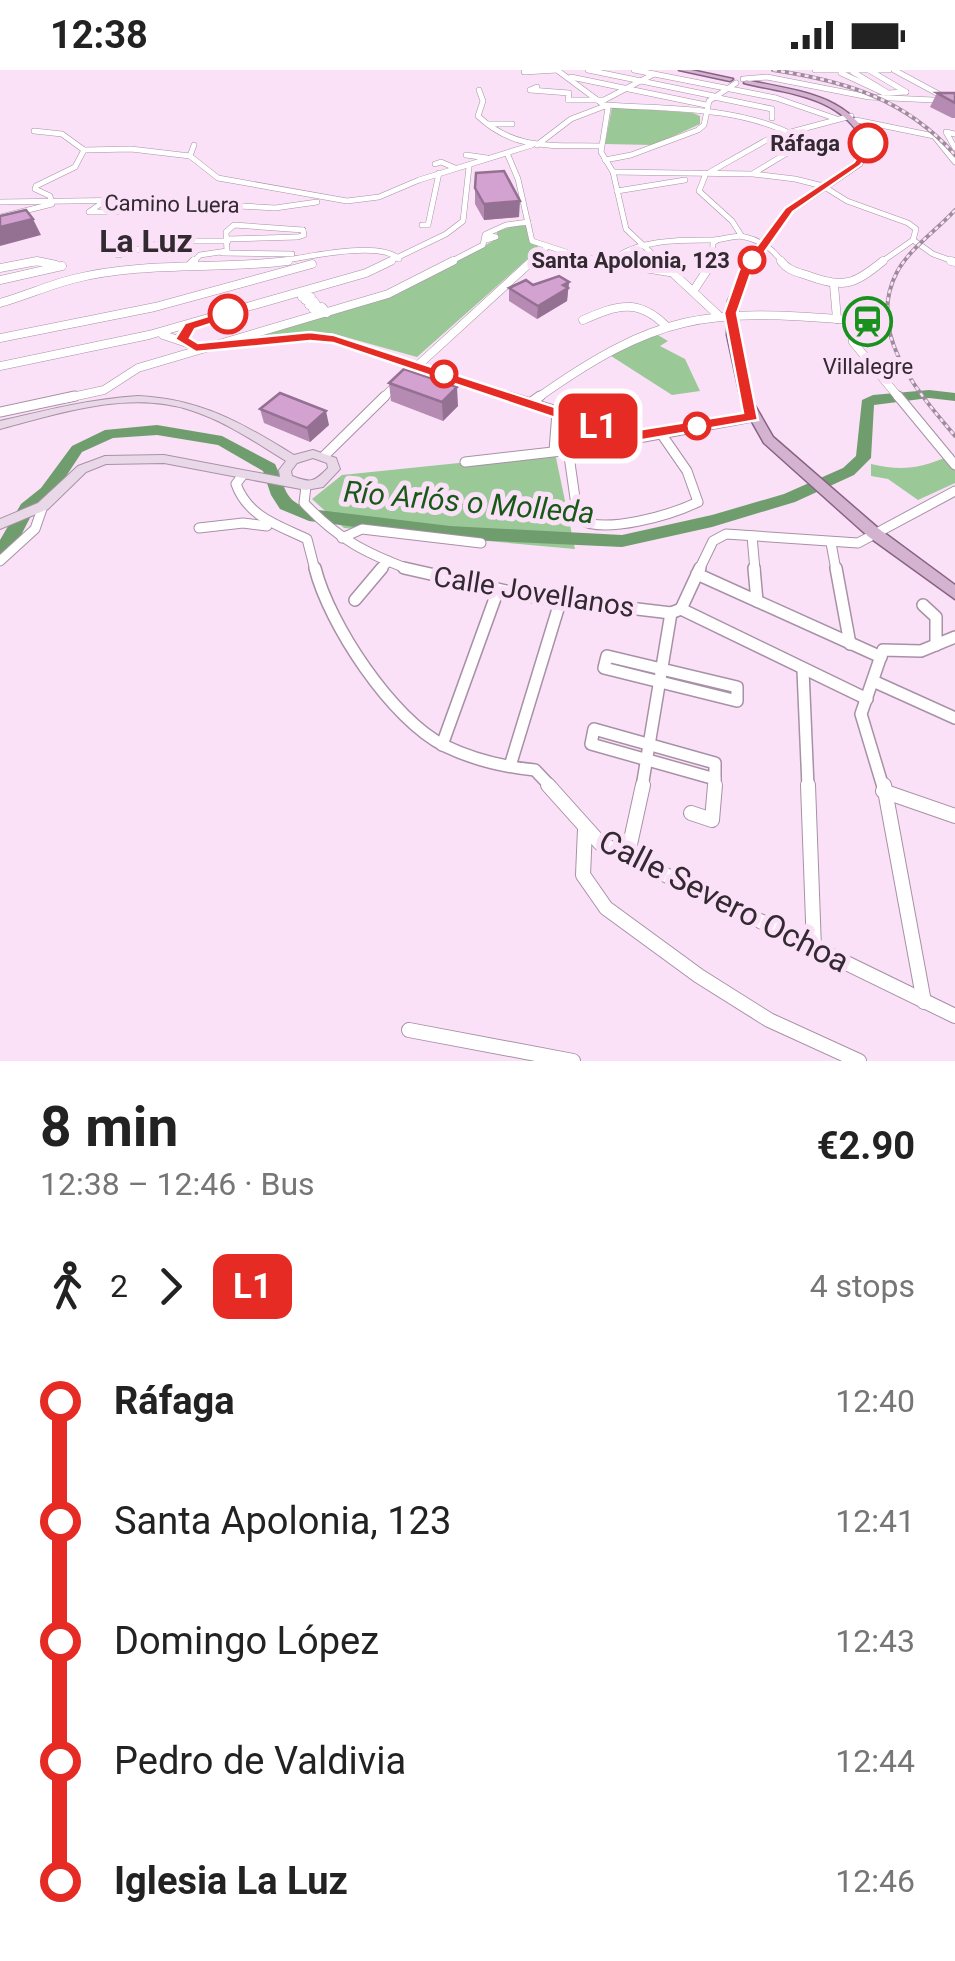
<!DOCTYPE html>
<html lang="en">
<head>
<meta charset="utf-8">
<style>
	body { margin:0; font-family:Roboto,sans-serif; background:#f6f6f6; color:#222; height:100vh; display:flex; flex-direction:column; font-size:38px; white-space:nowrap }
	* { box-sizing:border-box; margin:0 }
	p { font-size:32px; color:#767676 }
	.icon { flex:none; width:55px; height:55px; fill:none; stroke:currentColor; stroke-width:2; stroke-linecap:round; stroke-linejoin:round }
	.map { position:relative; height:991px; overflow:hidden }
	.panel { display:flex; flex-direction:column; background:#fff; flex:1 }
	.panel>* { flex:none }
	.badge { padding:0 20px; border-radius:15px; font-size:35px; line-height:65px }
	.map>.badge { position:absolute; translate:-50% -50%; box-shadow:0 0 0 5px #fff }
	.legs { display:flex; align-items:center; gap:15px; height:110px; padding:0 40px; font-size:32px }
	.legs p { margin-inline-start:auto }
	.overview { display:flex; align-items:center; justify-content:space-between; height:170px; padding:0 40px }
	h1 { font-size:55px; font-weight:700; line-height:75px }
	ul { padding:0 40px; list-style:none }
	li { display:flex; align-items:center; gap:35px; height:120px; font-size:38px }
	li i { display:grid; place-items:center; width:15px; height:100%; margin:0 12px; background:currentColor }
	li i::after { content:''; width:25px; height:25px; margin:-12px; border:8px solid; border-radius:50%; background:#fff }
	li p { margin-inline-start:auto }
	li:first-child i { background:linear-gradient(#0000 50%,currentColor 0) }
	li:last-child i { background:linear-gradient(currentColor 50%,#0000 0) }
	.status { display:flex; justify-content:space-between; align-items:center; height:70px; padding:0 50px; background:#fff; direction:ltr }
	.status svg { height:28px; fill:currentColor }
	.map>svg:first-child { display:block }
	.green { fill:#9ac897 }
	.lines { fill:none; stroke-linecap:round; stroke-linejoin:round }
	.river { fill:#709d6d; fill-rule:evenodd }
	.street-far4-casing { stroke:#a891a6; stroke-width:6 }
	.street-far3-casing { stroke:#a891a6; stroke-width:9 }
	.street-far2-casing { stroke:#a891a6; stroke-width:11 }
	.street-far1-casing { stroke:#a891a6; stroke-width:14 }
	.street-casing { stroke:#a891a6; stroke-width:16 }
	.secondary-casing { stroke:#a891a6; stroke-width:2 }
	.primary-casing { stroke:#886285; stroke-width:3 }
	.street-far4 { stroke:#fff; stroke-width:5 }
	.street-far3 { stroke:#fff; stroke-width:8 }
	.street-far2 { stroke:#fff; stroke-width:9 }
	.street-far1 { stroke:#fff; stroke-width:11 }
	.street { stroke:#fff; stroke-width:14 }
	.secondary { fill:#e9d9e8; fill-rule:evenodd }
	.primary { fill:#d4b3d1; fill-rule:evenodd }
	.rail-casing { stroke:#9e8c9c; stroke-width:4 }
	.rail { stroke:#fae1f7; stroke-width:2.5; stroke-dasharray:4; stroke-linecap:butt }
	.wall { fill:#b68bb3 }
	.shaded-wall { fill:#947192 }
	.building { fill:#d4a2d0; stroke:#947192; stroke-width:2.5 }
	.line-1 { fill:#e62b24; stroke:#fff; stroke-width:2.5 }
	.stop-1-dot { fill:#fff; stroke:#e62b24; stroke-width:5 }
	.labels { text-anchor:middle; dominant-baseline:central; stroke-width:10; stroke-linejoin:round; paint-order:stroke }
	.far-stop-label { font-size:22px; font-weight:bold; fill:#322931; stroke:#fae1f7; text-anchor:end }
	.far-street-label { font-size:22px; fill:#322931; stroke:#fae1f7 }
	.far-poi-label { font-size:22px; fill:#322931; stroke:#fae1f7 }
	.street-label { font-size:28px; fill:#322931; stroke:#fae1f7 }
	.water-label { font-size:30px; font-style:italic; fill:#185918; stroke:#fae1f7 }
	.far-district-label { font-size:32px; font-weight:bold; fill:#322931; stroke:#fae1f7 }
	.near-street-label { font-size:32px; fill:#322931; stroke:#fae1f7 }
</style>
</head>
<body>
<div class="status"><b>12:38</b><svg viewBox="0 0 49 12"><path d="M0 12V9h3v3zM5 12V6h3v6zM10 12V3h3v9zM15 12V0h3v12zM26 1h20v11H26zM47 4h2v5h-2z"/></svg></div>
<div class="map">
<svg width="955" height="991" viewBox="0 0 955 991">
	<rect width="100%" height="100%" fill="#fae1f7"/>
	<g class="green">
		<polygon points="612,37 693,43 700,46 700,54 654,75 605,74"/>
		<polygon points="517,155 527,156 528,167 540,178 417,287 331,263 261,265 399,222 493,171 498,161"/>
		<polygon points="656,264 668,271 660,276 685,289 700,321 672,325 608,284"/>
		<polygon points="555,383 575,479 344,458 312,429 342,405"/>
		<path d="M947,387L955,398V413L918,430L888,409L871,406V394C901,401 918,399 947,387Z"/>
	</g>
	<g class="lines">
		<path class="river" d="M929,320L955,323V331L929,328L874,335L871,388L854,405L795,432L712,457L622,477L450,469L309,451L280,439L271,425L263,401L218,375L157,365L113,368L82,382L53,426L33,442L16,475L0,486V470L21,434L41,418L72,376L105,360L157,355L222,366L275,394C286,417 283,431 310,439L450,456L622,465L712,445L784,424L843,398L856,386L862,330L873,325Z"/>
		<defs>
			<g id="street-far4">
				<polyline points="557,0 608,38 601,82 613,102 626,159 662,193"/>
				<polyline points="588,0 714,26"/>
				<polyline points="634,0 776,28 837,49"/>
				<polyline points="815,0 889,0"/>
				<polyline points="869,0 906,22"/>
				<polyline points="894,0 946,28"/>
				<polyline points="524,2 557,0"/>
				<polyline points="853,2 888,23 906,22"/>
				<polyline points="841,3 884,23"/>
				<polyline points="571,7 706,35"/>
				<polyline points="743,9 767,7 869,27 955,31"/>
				<polyline points="537,17 530,20 569,23 568,30 604,30 654,4"/>
				<path d="M479,20L483,31L478,46C515,81 552,75 601,76"/>
				<polyline points="714,27 772,39 772,48"/>
				<path d="M605,35C669,39 740,36 797,67V77L754,103"/>
				<polyline points="856,50 934,66 955,92"/>
				<polyline points="488,54 512,54"/>
				<polyline points="34,61 62,64 84,80 131,79 190,86"/>
				<polyline points="955,64 946,62 955,78"/>
				<polyline points="194,75 190,86 218,108 347,131 379,127 419,110 532,75"/>
				<polyline points="537,75 571,49 605,36"/>
				<polyline points="507,83 518,109 532,171 581,187 617,193"/>
				<polyline points="466,85 487,88"/>
				<polyline points="605,90 631,85 698,60 704,55 709,31 736,13"/>
				<polyline points="435,94 441,92 455,98"/>
				<polyline points="613,102 753,104 795,109 823,116 847,131 908,153 916,159 913,170"/>
				<polyline points="710,102 772,67 851,46"/>
				<polyline points="705,106 699,121 732,151 741,165"/>
				<polyline points="617,121 685,110"/>
				<polyline points="0,132 140,130 275,138 317,132"/>
				<polyline points="99,135 89,142 168,142 178,131"/>
				<polyline points="0,147 52,134 50,126 35,119 36,116 75,97 84,80"/>
				<polyline points="422,155 428,155 439,103"/>
				<polyline points="486,164 506,155 528,152"/>
				<polyline points="227,169 298,167 304,165 303,160"/>
				<polyline points="913,170 933,184 955,192"/>
				<polyline points="222,183 292,184"/>
				<polyline points="118,185 169,171 228,171"/>
				<path d="M613,190C637,169 683,170 713,170C724,170 735,164 745,167C762,171 773,179 783,193"/>
				<polyline points="26,193 47,193"/>
				<polyline points="192,193 200,185 227,181 226,162 234,155 303,160"/>
				<path d="M270,193C298,189 379,169 399,189"/>
				<polyline points="386,193 446,164 463,151 469,97"/>
				<polyline points="448,193 483,175 485,165 496,167 487,170"/>
				<polyline points="530,193 546,178"/>
				<polyline points="712,193 713,173 717,170"/>
				<polyline points="880,193 913,170"/>
			</g>
			<g id="street-far3">
				<polyline points="602,191 669,202"/>
				<polyline points="660,191 719,246"/>
				<path d="M781,191C788,201 798,202 809,206C844,219 855,214 883,191"/>
				<polyline points="951,191 955,192"/>
				<polyline points="191,194 194,191"/>
				<polyline points="0,198 37,191 56,195"/>
				<polyline points="0,210 62,196"/>
				<polyline points="834,215 837,249"/>
				<polyline points="694,220 713,191"/>
				<polyline points="302,227 311,227 305,230 314,231 309,235 316,234 313,239 322,237 327,243"/>
				<path d="M0,233C25,226 49,215 73,209C144,191 217,200 288,191"/>
				<path d="M583,250C617,235 638,228 666,256"/>
				<polyline points="163,265 202,278"/>
				<polyline points="0,268 155,237 312,194"/>
				<polyline points="229,275 309,266 335,269 515,329"/>
				<polyline points="0,296 149,265 366,203 391,191"/>
				<polyline points="415,298 532,191"/>
				<polyline points="63,329 104,320 138,298 388,224 453,191"/>
				<polyline points="382,329 398,313"/>
				<path d="M536,329C657,243 706,238 851,250L853,272L900,329"/>
			</g>
			<g id="street-far2">
				<polyline points="507,326 637,365"/>
				<polyline points="898,326 955,395"/>
				<polyline points="530,333 540,326"/>
				<polyline points="0,342 75,326"/>
				<path d="M573,379L569,386L578,449C604,465 671,445 698,432L687,401L660,362"/>
				<polyline points="554,381 557,342"/>
				<polyline points="324,386 385,326"/>
				<polyline points="465,392 579,379 752,347"/>
				<path d="M242,406L236,414C248,447 278,455 307,469L315,500"/>
				<path d="M306,416L304,433C338,469 365,483 411,500"/>
				<polyline points="199,458 243,453 267,456"/>
				<polyline points="752,466 755,500"/>
				<polyline points="342,468 362,459 481,473"/>
				<polyline points="831,473 836,500"/>
				<polyline points="0,491 35,459 43,436"/>
				<polyline points="380,500 388,491"/>
				<polyline points="699,500 713,471 726,464 858,473 955,421"/>
			</g>
			<g id="street-far1">
				<path d="M315,498C329,554 392,650 445,676C474,690 504,697 535,700L551,717"/>
				<polyline points="404,498 528,526 671,543 681,539"/>
				<polyline points="754,498 757,531"/>
				<polyline points="836,498 850,574"/>
				<polyline points="697,504 881,587"/>
				<polyline points="355,530 382,498"/>
				<polyline points="923,535 936,547 936,575"/>
				<polyline points="681,539 700,498"/>
				<polyline points="681,539 867,629"/>
				<polygon points="607,586 737,617 737,631 604,598"/>
				<polyline points="803,600 808,717"/>
				<polyline points="873,611 955,648"/>
				<polygon points="594,659 715,693 715,709 591,674"/>
				<polyline points="442,675 498,520"/>
				<polyline points="510,696 561,529"/>
				<polyline points="642,717 671,543"/>
				<polyline points="714,717 715,709"/>
				<polyline points="883,717 861,644 883,580 921,581 955,567"/>
			</g>
			<g id="street">
				<polyline points="548,715 600,773 955,946"/>
				<polyline points="808,715 814,878"/>
				<polyline points="884,715 924,932"/>
				<polyline points="883,721 955,746"/>
				<polyline points="691,743 712,750 715,715"/>
				<polyline points="585,759 583,805 606,838 699,906 769,950 859,991"/>
				<polyline points="627,788 643,715"/>
				<polyline points="409,960 573,991"/>
			</g>
			<path id="secondary" d="M138,326C201,329 242,353 294,385L313,380L336,388L340,399L323,417L306,420L164,393L106,394L86,402L48,439L0,459V449L38,433L78,396L105,386L164,385L280,407L279,400L286,391C255,372 225,351 190,340C129,320 60,343 0,359V351C46,340 91,329 138,326ZM313,388L327,393L328,398C313,413 311,413 292,406L291,401L297,393Z"/>
			<g id="primary">
				<polygon points="679,0 691,0 733,9 730,11"/>
				<path d="M746,10C795,21 847,23 872,73L861,95L792,142L756,191L738,231L737,265L754,334L773,367L879,459L955,515V529L869,467L764,373L742,334L727,265L728,231L748,189L786,138L855,92L864,73C842,26 789,24 744,13Z"/>
			</g>
		</defs>
		<use href="#street-far4" class="street-far4-casing"/>
		<use href="#street-far3" class="street-far3-casing"/>
		<use href="#street-far2" class="street-far2-casing"/>
		<use href="#street-far1" class="street-far1-casing"/>
		<use href="#street" class="street-casing"/>
		<use href="#secondary" class="secondary-casing"/>
		<use href="#primary" class="primary-casing"/>
		<use href="#street-far4" class="street-far4"/>
		<use href="#street-far3" class="street-far3"/>
		<use href="#street-far2" class="street-far2"/>
		<use href="#street-far1" class="street-far1"/>
		<use href="#street" class="street"/>
		<use href="#secondary" class="secondary"/>
		<use href="#primary" class="primary"/>
		<defs>
			<g id="rail">
				<path d="M773,0C845,11 906,29 955,85"/>
				<path d="M955,140C937,160 910,178 897,202C865,263 918,322 955,366"/>
			</g>
		</defs>
		<use href="#rail" class="rail-casing"/>
		<use href="#rail" class="rail"/>
	</g>
	<g class="wall">
		<polygon points="937,23 955,23 955,48 952,48 930,37"/>
		<polygon points="475,118 519,147 484,150 475,134"/>
		<polygon points="569,212 567,231 537,249 509,231 509,218"/>
		<polygon points="389,313 458,336 443,351 391,331"/>
		<polygon points="260,339 329,355 310,372 264,353"/>
	</g>
	<g class="shaded-wall">
		<polygon points="520,131 519,147 484,150 484,134"/>
		<polygon points="33,149 41,165 0,176 0,157"/>
		<polygon points="569,212 567,231 537,249 538,236 563,215"/>
		<polygon points="457,317 458,336 443,351 442,332"/>
		<polygon points="326,341 329,355 310,372 307,358"/>
	</g>
	<g class="building">
		<polygon points="937,23 955,23 955,33"/>
		<polygon points="504,101 520,131 484,134 475,118 476,103"/>
		<polygon points="26,140 33,149 0,157 0,146"/>
		<polygon points="559,206 569,212 563,215 568,218 538,236 509,218 526,210 533,215"/>
		<polygon points="404,299 457,317 442,332 389,313"/>
		<polygon points="280,323 326,341 307,358 260,339"/>
	</g>
	<polygon class="line-1" points="868,70 872,73 861,95 793,142 752,200 737,243 758,350 637,371 591,360 333,273 310,271 196,282 175,269 185,253 228,240 234,244 232,247 195,259 190,268 198,273 310,262 334,265 601,352 637,360 743,343 724,243 739,200 785,138 854,92"/>
	<defs>
		<symbol id="station-ring" viewBox="-11 -11 22 22"><circle r="9.5" fill="#fae1f7" stroke="#19911e" stroke-width="1.5"/><path d="M-3-6H3Q5-6 5-4V2Q5 4 3 4L4.5 6H3L1.5 4h-3L-3 6H-4.5L-3 4Q-5 4-5 2V-4Q-5-6-3-6ZM-3.5-4v3h7v-3ZM-3.5 1v1.5H-2V1ZM2 1v1.5H3.5V1Z" fill="#19911e"/></symbol>
	</defs>
	<g fill-rule="evenodd">
		<use href="#station-ring" x="840" y="224" width="55" height="55"/>
	</g>
	<g class="stop-1-dot">
		<circle cx="868" cy="73" r="18"/>
		<circle cx="752" cy="190" r="12"/>
		<circle cx="228" cy="244" r="18"/>
		<circle cx="444" cy="304" r="12"/>
		<circle cx="697" cy="356" r="12"/>
	</g>
	<g class="labels">
		<g class="far-stop-label">
			<text x="840" y="73">Ráfaga</text>
			<text x="730" y="190">Santa Apolonia, 123</text>
		</g>
		<g class="far-street-label">
			<text transform="translate(172 134) rotate(1)">Camino Luera</text>
		</g>
		<g class="far-poi-label">
			<text x="868" y="296">Villalegre</text>
		</g>
		<g class="street-label">
			<text transform="translate(534 522) rotate(9)">Calle Jovellanos</text>
		</g>
		<g class="water-label">
			<text transform="translate(469 432) rotate(5)">Río Arlós o Molleda</text>
		</g>
		<g class="far-district-label">
			<text x="146" y="171">La Luz</text>
		</g>
		<g class="near-street-label">
			<text transform="translate(724 831) rotate(27)">Calle Severo Ochoa</text>
		</g>
	</g>
</svg>
<b class="badge" style="left:598px;top:356px;background:#e62b24;color:#fff">L1</b>
</div>
<section class="panel">
<div class="overview"><div><h1>8 min</h1><p>12:38 – 12:46 · Bus</p></div><b>€2.90</b></div>
<div class="legs"><svg class="icon" aria-label="walk" viewBox="0 0 24 24"><circle cx="13" cy="4" r="2"/><path d="M13 8l-2 6 4 7M11 14l-3 7M7 12l3-4h3l4 4"/></svg>2<svg class="icon" aria-label="forward" viewBox="0 0 24 24"><path d="M9 5l7 7-7 7"/></svg><b class="badge" style="background:#e62b24;color:#fff">L1</b><p>4 stops</p></div>
<ul>
<li><i style="color:#e62b24"></i><b>Ráfaga</b><p>12:40</p></li>
<li><i style="color:#e62b24"></i><span>Santa Apolonia, 123</span><p>12:41</p></li>
<li><i style="color:#e62b24"></i><span>Domingo López</span><p>12:43</p></li>
<li><i style="color:#e62b24"></i><span>Pedro de Valdivia</span><p>12:44</p></li>
<li><i style="color:#e62b24"></i><b>Iglesia La Luz</b><p>12:46</p></li>
</ul>
</section>
</body>
</html>
